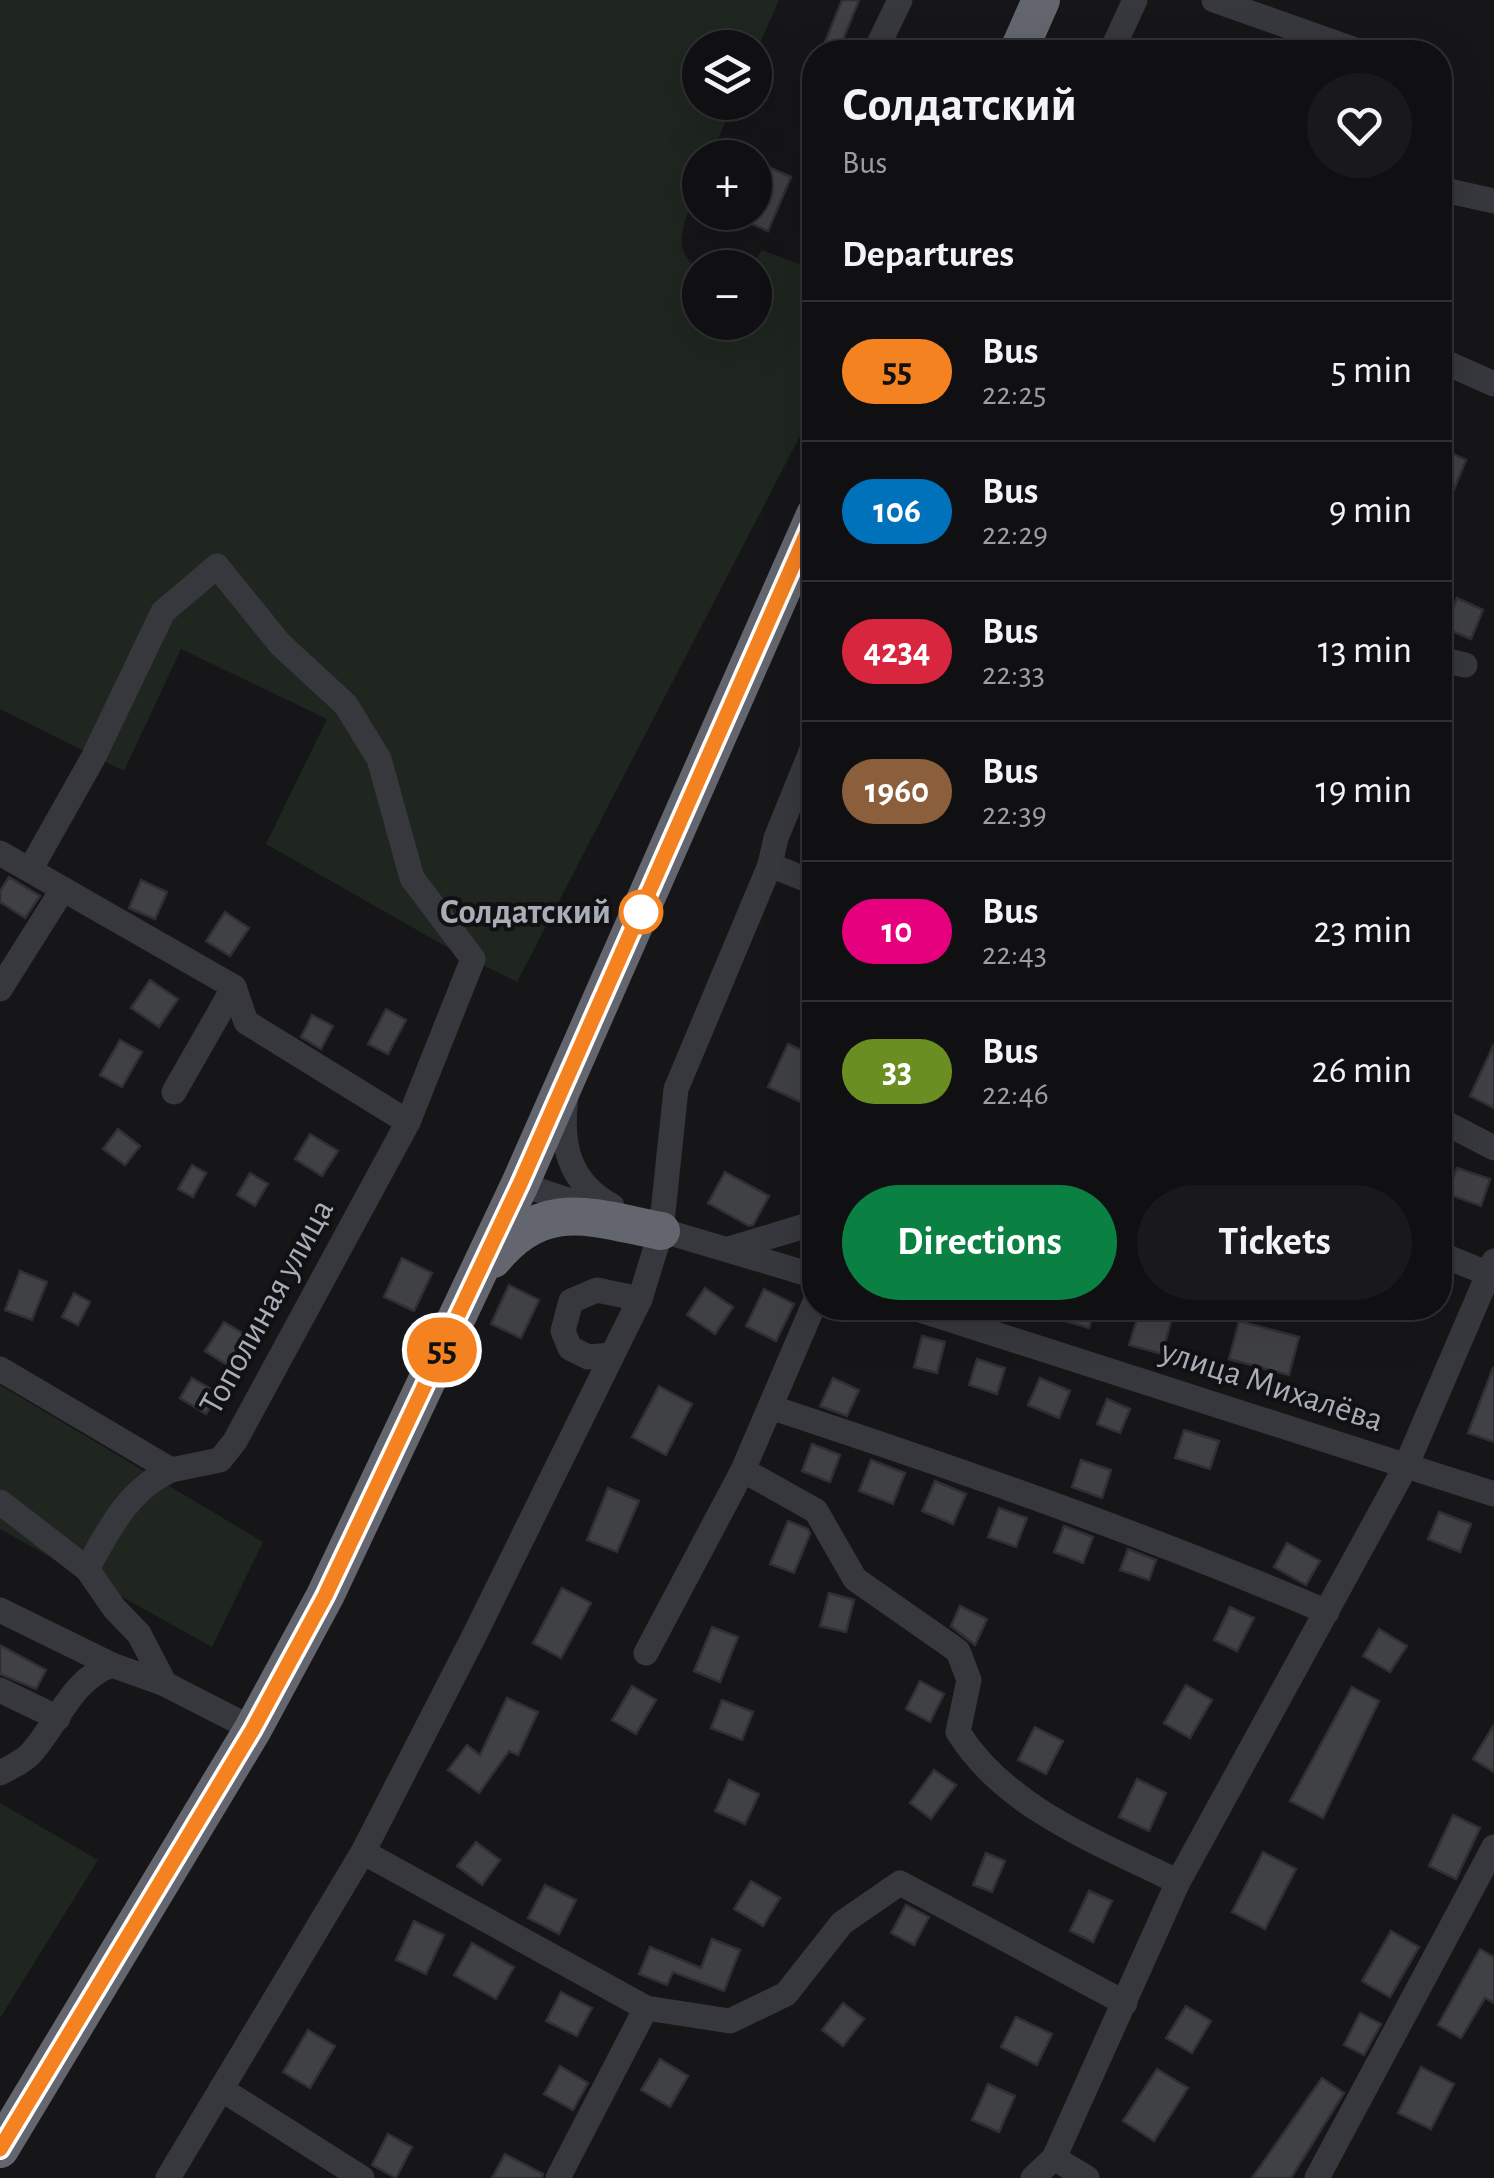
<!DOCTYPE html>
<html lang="en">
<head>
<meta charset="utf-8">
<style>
	body { margin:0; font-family:"Alegreya Sans",sans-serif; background:#19191b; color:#f1f3f6; height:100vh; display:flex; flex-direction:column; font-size:38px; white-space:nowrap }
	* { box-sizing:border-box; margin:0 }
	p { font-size:32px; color:#9c9d9f }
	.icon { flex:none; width:55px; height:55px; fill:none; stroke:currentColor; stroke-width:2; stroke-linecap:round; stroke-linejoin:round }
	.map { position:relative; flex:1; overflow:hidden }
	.side { position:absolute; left:802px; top:40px; width:650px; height:1280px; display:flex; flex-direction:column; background:#101012; border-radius:40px; box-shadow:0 10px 40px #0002,0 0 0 2px #303032 }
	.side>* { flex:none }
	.badge { padding:0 20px; border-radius:32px; font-size:35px; line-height:65px }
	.buttons { position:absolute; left:682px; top:30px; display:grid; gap:20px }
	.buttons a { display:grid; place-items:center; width:90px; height:90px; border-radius:50%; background:#101012; box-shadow:0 10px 40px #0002,0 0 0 2px #303032; font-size:50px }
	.map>.badge { position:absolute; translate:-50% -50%; box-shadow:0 0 0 5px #fff }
	h2 { padding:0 40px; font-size:38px; line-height:90px }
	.round { display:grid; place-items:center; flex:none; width:105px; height:105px; border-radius:52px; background:#19191b }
	.headline { display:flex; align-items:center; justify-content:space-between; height:170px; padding:0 40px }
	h1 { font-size:48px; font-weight:600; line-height:75px }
	.cta { display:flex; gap:20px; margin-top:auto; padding:20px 40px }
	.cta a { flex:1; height:115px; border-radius:60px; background:#0b8043; color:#fff; font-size:40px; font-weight:600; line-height:115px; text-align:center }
	.cta a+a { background:#19191b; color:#f1f3f6 }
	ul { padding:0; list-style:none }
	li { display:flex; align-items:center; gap:30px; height:140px; padding:0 40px; border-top:2px solid #303032 }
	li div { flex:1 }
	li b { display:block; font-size:38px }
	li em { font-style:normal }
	li .badge { min-width:110px; font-weight:700; text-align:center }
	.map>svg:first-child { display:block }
	.green { fill:#1e261f }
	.building { fill:#404145; stroke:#303034; stroke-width:2.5 }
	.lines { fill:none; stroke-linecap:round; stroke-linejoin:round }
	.minor { stroke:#37383d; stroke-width:25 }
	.highway { stroke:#63666e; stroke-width:38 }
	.line-casing { stroke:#fff; stroke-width:22 }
	.line { stroke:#f58220; stroke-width:15 }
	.stop-dot { fill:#fff; stroke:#f58220; stroke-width:5 }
	.labels { text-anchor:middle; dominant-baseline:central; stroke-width:8; stroke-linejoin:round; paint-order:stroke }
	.stop-label { font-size:35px; font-weight:bold; fill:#a8adb8; stroke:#111113; text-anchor:end }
	.street-label { font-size:35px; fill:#a8adb8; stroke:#111113 }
</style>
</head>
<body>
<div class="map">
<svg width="1494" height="2178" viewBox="0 0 1494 2178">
	<rect width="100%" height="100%" fill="#161618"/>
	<g class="green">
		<path d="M0,0H779L755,54V48H700V102L734,103L710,157L700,158C700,165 701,174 699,182C691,212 664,248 700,269V322H755V268L751,267L762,250L799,264L815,225V407L517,982L454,951L266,844L327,719L181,649L124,771L0,709Z"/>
		<polygon points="0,1385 263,1542 212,1647 0,1529"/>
		<polygon points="0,1803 98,1860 0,2018"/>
	</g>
	<g class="building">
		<polygon points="842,0 859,0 838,52 821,52"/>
		<polygon points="755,161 791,177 768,231 725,212 755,212"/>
		<polygon points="1440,448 1466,460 1453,492 1440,487"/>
		<polygon points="1457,598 1483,610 1471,639 1445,628"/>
		<polygon points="9,877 40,896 25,918 0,902 0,891"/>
		<polygon points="141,880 167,892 155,919 129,908"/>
		<polygon points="225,912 249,928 230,956 206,941"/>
		<polygon points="150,980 178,999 159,1027 131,1008"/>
		<polygon points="386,1009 406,1020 388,1054 368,1044"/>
		<polygon points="312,1015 333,1026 321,1049 301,1037"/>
		<polygon points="120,1040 142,1052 122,1087 100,1075"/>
		<polygon points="788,1044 815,1056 815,1076 803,1103 768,1087"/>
		<polygon points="1494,1044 1494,1108 1470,1096"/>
		<polygon points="118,1129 140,1146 125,1165 103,1149"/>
		<polygon points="310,1134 338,1151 322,1176 295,1159"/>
		<polygon points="192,1165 206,1173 193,1197 178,1189"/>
		<polygon points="1457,1168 1490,1179 1481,1206 1447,1194"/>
		<polygon points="725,1172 769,1196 753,1225 749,1226 708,1203"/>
		<polygon points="250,1173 268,1184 255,1206 237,1195"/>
		<polygon points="402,1258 432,1273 414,1311 384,1297"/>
		<polygon points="20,1271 47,1282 32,1320 5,1310"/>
		<polygon points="509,1285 539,1300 521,1338 491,1324"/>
		<polygon points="705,1288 733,1307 715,1334 687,1315"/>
		<polygon points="764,1289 794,1304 776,1341 746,1326"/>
		<polygon points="74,1293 90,1302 78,1325 62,1317"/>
		<polygon points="1069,1308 1095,1308 1089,1328 1065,1321"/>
		<polygon points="1140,1309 1172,1318 1162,1354 1129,1345"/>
		<polygon points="1239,1321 1299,1337 1289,1375 1229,1359"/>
		<polygon points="224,1322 254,1340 235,1370 205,1351"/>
		<polygon points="922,1336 945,1342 937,1373 914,1367"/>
		<polygon points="977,1359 1005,1368 997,1394 969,1385"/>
		<polygon points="1493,1368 1494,1368 1494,1442 1468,1433"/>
		<polygon points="192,1378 218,1393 206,1414 180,1398"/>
		<polygon points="833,1378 859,1390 847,1416 820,1406"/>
		<polygon points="1040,1378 1070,1391 1059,1418 1028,1405"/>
		<polygon points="659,1386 692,1404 666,1455 632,1437"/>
		<polygon points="1107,1399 1130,1409 1120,1433 1097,1424"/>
		<polygon points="1184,1430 1219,1441 1210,1469 1175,1458"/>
		<polygon points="812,1444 840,1455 830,1482 802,1471"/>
		<polygon points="871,1460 905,1473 893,1504 859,1491"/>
		<polygon points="1081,1460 1111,1470 1102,1498 1072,1487"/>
		<polygon points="935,1481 966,1494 953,1524 922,1511"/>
		<polygon points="608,1488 639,1501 617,1552 587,1540"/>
		<polygon points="999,1508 1027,1518 1016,1547 988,1537"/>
		<polygon points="1439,1512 1471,1524 1460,1552 1428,1539"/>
		<polygon points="788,1521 808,1529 810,1534 794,1573 770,1564"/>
		<polygon points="1064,1526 1093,1537 1083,1563 1054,1552"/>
		<polygon points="1287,1543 1320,1561 1306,1585 1274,1567"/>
		<polygon points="1128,1549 1156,1560 1149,1580 1120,1570"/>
		<polygon points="562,1588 591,1603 561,1658 533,1643"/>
		<polygon points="829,1593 854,1600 846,1632 820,1626"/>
		<polygon points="960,1606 987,1619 975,1645 951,1626"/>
		<polygon points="1230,1607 1254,1618 1237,1651 1214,1640"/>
		<polygon points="712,1627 738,1637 720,1682 694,1671"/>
		<polygon points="1379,1629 1407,1646 1390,1672 1363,1656"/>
		<polygon points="0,1645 46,1670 36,1689 0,1674"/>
		<polygon points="920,1681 944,1694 930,1722 906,1709"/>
		<polygon points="1186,1685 1212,1700 1190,1738 1164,1723"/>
		<polygon points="632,1686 656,1700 636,1734 612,1720"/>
		<polygon points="1352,1687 1379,1701 1323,1818 1290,1801"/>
		<polygon points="507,1698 538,1712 518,1755 509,1751 479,1793 448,1770 467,1745 480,1755"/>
		<polygon points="722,1700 753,1712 742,1740 711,1728"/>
		<polygon points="1494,1725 1494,1772 1473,1759"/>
		<polygon points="1035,1727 1063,1741 1046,1774 1018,1760"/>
		<polygon points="934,1770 956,1785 931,1819 910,1803"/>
		<polygon points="1137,1779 1166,1793 1149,1831 1119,1817"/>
		<polygon points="729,1780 759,1794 745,1824 715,1811"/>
		<polygon points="1453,1815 1480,1828 1456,1879 1429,1866"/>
		<polygon points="476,1842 500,1860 482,1885 457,1866"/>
		<polygon points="1263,1852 1296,1869 1265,1929 1232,1912"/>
		<polygon points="986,1853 1005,1861 992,1892 973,1885"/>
		<polygon points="751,1881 780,1898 763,1926 734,1909"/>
		<polygon points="545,1885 576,1900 559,1934 528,1918"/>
		<polygon points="1089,1891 1112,1901 1093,1942 1070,1931"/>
		<polygon points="906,1905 929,1917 914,1945 891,1933"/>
		<polygon points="414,1921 444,1935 426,1974 396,1960"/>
		<polygon points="1391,1931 1419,1947 1390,1997 1362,1981"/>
		<polygon points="712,1939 740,1950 724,1991 673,1972 667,1985 639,1974 650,1947 701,1968"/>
		<polygon points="472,1943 514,1967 496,1999 454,1975"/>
		<polygon points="1480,1949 1494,1957 1494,2003 1485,1998 1461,2038 1438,2025"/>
		<polygon points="561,1992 592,2008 577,2036 546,2021"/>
		<polygon points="843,2003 864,2019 843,2046 822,2030"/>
		<polygon points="1186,2006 1211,2021 1192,2053 1166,2038"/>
		<polygon points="1360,2013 1381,2024 1364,2055 1344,2045"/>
		<polygon points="1016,2017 1052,2034 1037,2065 1001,2047"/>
		<polygon points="308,2030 335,2046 310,2088 283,2072"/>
		<polygon points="660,2059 688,2076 670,2107 641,2090"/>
		<polygon points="560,2066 588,2083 573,2110 544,2094"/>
		<polygon points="1421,2067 1454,2084 1431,2129 1398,2113"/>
		<polygon points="1157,2069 1188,2088 1154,2141 1123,2121"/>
		<polygon points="1322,2078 1344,2093 1291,2178 1252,2178"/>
		<polygon points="988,2084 1015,2096 999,2132 972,2120"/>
		<polygon points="388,2134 412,2147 396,2178 372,2165"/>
		<polygon points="505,2154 543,2174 542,2178 492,2178"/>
	</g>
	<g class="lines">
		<g class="minor">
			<polyline points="1214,0 1361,52"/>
			<polyline points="875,52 900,0"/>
			<polyline points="1111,52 1135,0"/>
			<polyline points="1440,189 1494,201"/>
			<polyline points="1440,360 1494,384"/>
			<polyline points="1440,659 1465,665"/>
			<polyline points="0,853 234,987 246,1022 408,1122"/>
			<polyline points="770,865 815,883"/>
			<polyline points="0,989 63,889"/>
			<polyline points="174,1092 234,987"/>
			<path d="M566,1096C560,1144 568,1182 612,1206"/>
			<polyline points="1440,1120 1494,1148"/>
			<polyline points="520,1184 595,1209"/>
			<polyline points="647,1226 815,1276"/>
			<polyline points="729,1249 815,1223"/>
			<polyline points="1440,1254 1489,1274"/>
			<polyline points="914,1308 1494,1494"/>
			<polyline points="612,1355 588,1357 570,1348 563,1331 571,1301 597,1290 640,1299"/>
			<polyline points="0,1369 171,1470 220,1460 235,1441 408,1122 473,959 412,878 379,759 346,705 280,644 217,566 163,612 93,758 30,870"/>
			<path d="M770,1407C958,1469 1145,1534 1327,1612"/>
			<path d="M743,1470L816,1511L855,1579L958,1651L969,1680L958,1732C1006,1809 1100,1843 1178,1882"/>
			<polyline points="0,1502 87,1569 114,1608 139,1634 165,1684"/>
			<path d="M87,1569C109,1529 128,1490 171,1470"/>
			<polyline points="0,1610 112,1665 165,1684 253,1729"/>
			<polyline points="646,1653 743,1470 815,1302"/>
			<polyline points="0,1690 58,1718"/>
			<path d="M0,1773C11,1767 25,1761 33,1751C59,1721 72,1679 112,1665"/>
			<polyline points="363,1852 646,2008 558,2178"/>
			<polyline points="646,2008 730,2021 786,1994 842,1923 900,1883 1125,2003"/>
			<polyline points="221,2089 362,2178"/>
			<polyline points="1054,2158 1087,2178"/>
			<polyline points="168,2178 363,1852 474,1636 640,1299 661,1231 676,1089 770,865 776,838 815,742"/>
			<polyline points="1033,2178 1054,2158 1178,1882 1406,1466 1494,1261"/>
			<polyline points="1317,2178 1494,1847"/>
		</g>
		<g class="highway">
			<polyline points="1018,52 1041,0"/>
			<path d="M493,1259C544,1196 593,1218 661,1231"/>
			<polyline points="0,2149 253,1729 325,1596 520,1184 815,515"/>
		</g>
	</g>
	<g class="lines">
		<defs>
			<polyline id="line" points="0,2149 253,1729 325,1596 520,1184 815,515"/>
		</defs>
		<use href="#line" class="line-casing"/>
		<use href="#line" class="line"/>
	</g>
	<circle class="stop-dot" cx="641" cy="912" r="20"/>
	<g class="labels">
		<g class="stop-label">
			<text x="611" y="912">Солдатский</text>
		</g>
		<g class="street-label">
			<text transform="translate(267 1307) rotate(-61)">Тополиная улица</text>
			<text transform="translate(1272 1386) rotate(18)">улица Михалёва</text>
		</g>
	</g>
</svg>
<div class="buttons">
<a><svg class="icon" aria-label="layers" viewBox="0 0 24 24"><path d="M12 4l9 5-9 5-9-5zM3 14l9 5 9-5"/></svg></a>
<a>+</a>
<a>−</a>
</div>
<b class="badge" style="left:442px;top:1350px;background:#f58220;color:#111">55</b>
<section class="side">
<div class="headline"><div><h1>Солдатский</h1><p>Bus</p></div><a class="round"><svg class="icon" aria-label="heart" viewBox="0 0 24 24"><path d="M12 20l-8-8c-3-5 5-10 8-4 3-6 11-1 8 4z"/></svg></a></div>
<h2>Departures</h2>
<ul>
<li><span class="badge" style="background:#f58220;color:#111">55</span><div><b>Bus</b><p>22:25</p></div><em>5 min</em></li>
<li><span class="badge" style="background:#0072bc;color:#fff">106</span><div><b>Bus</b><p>22:29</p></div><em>9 min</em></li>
<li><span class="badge" style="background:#d7263d;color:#fff">4234</span><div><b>Bus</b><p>22:33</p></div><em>13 min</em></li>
<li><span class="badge" style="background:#8b5e3c;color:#fff">1960</span><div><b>Bus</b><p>22:39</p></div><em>19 min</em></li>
<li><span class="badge" style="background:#e6007e;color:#fff">10</span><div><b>Bus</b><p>22:43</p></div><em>23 min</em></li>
<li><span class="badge" style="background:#6b8e23;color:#fff">33</span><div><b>Bus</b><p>22:46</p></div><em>26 min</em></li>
</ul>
<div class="cta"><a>Directions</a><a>Tickets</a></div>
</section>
</div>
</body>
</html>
